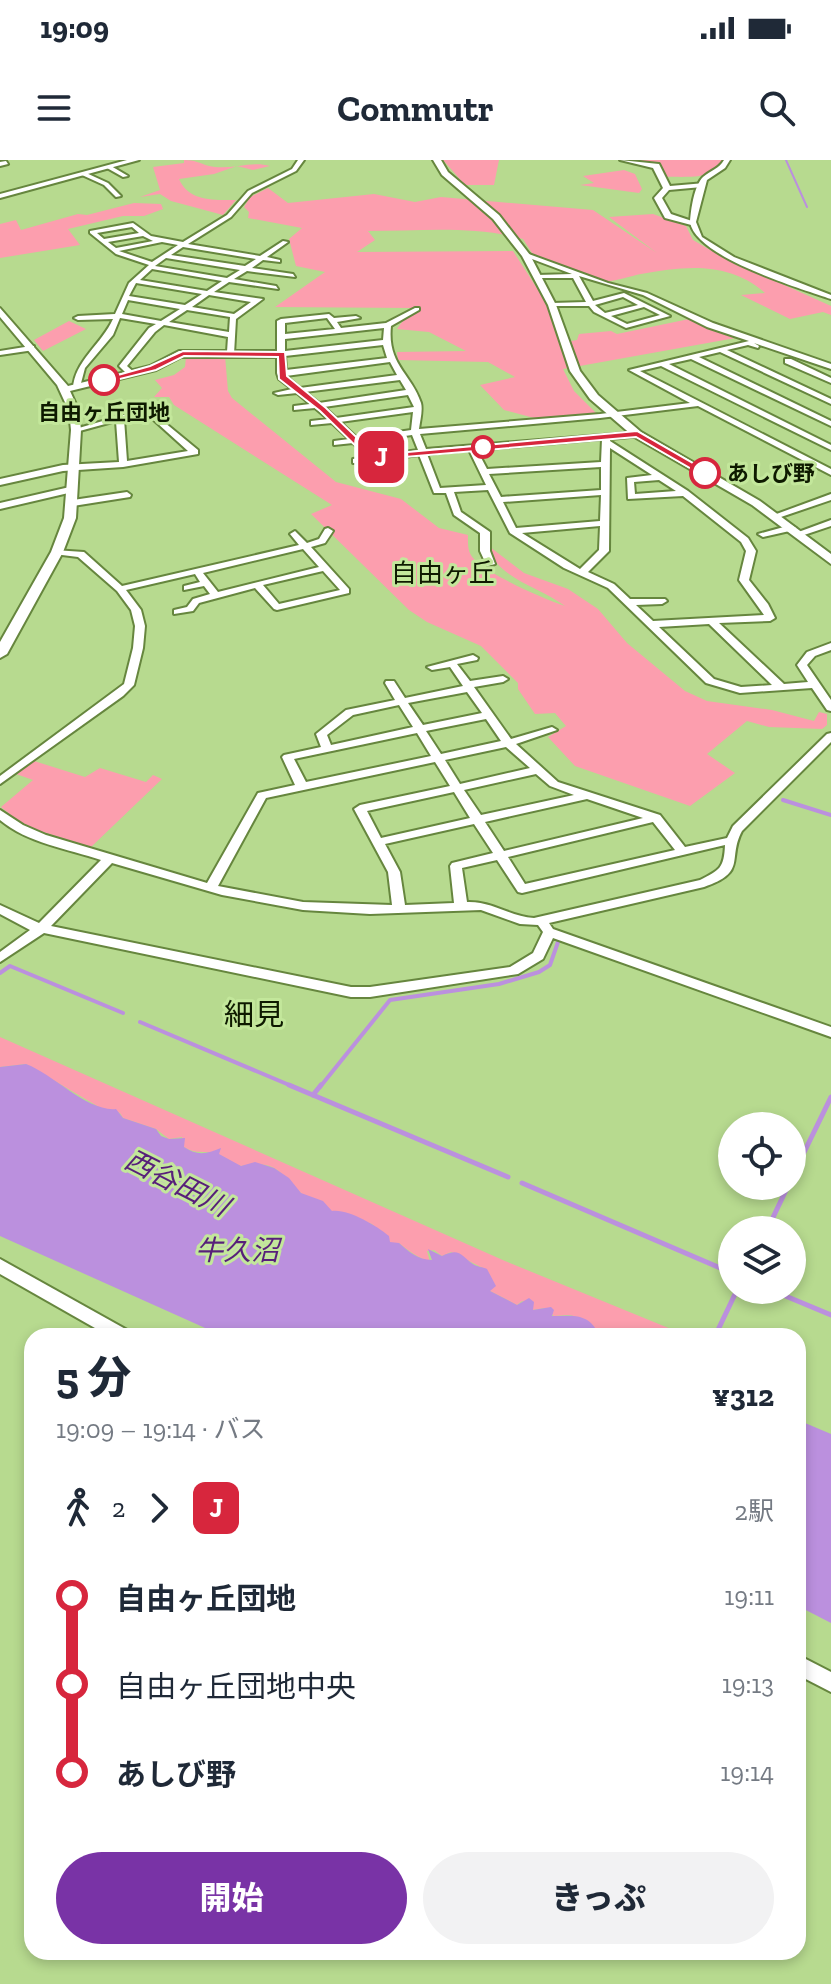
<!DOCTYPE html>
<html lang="ja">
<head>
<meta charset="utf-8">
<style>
	body { margin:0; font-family:"Zilla Slab","Noto Sans JP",serif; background:#f2f2f3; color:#1f2937; height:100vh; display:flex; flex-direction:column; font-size:30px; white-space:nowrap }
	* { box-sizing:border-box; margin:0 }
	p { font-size:26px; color:#747a83 }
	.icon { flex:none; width:44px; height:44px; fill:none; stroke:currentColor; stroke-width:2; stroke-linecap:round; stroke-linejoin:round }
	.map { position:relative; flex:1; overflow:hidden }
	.sheet { position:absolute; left:24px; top:1168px; width:782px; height:632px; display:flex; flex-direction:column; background:#fff; border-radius:24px; box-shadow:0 4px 12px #0003 }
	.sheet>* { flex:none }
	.badge { padding:0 16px; border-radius:12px; font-size:28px; line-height:52px }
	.fabs { position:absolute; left:718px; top:952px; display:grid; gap:16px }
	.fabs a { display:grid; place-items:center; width:88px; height:88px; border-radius:50%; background:#fff; box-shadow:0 4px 12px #0003; font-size:40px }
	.map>.badge { position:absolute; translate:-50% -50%; box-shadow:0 0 0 4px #fff }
	.legs { display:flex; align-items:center; gap:12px; height:88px; padding:0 32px; font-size:26px }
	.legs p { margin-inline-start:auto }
	.head { display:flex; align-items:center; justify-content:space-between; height:136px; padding:0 32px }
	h1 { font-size:44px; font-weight:800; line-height:60px }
	.cta { display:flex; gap:16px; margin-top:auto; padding:16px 32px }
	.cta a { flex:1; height:92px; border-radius:48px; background:#7933a6; color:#fff; font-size:32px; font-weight:800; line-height:92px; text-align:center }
	.cta a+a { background:#f2f2f3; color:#1f2937 }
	ul { padding:0 32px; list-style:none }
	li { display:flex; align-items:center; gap:28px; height:88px; font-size:30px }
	li i { display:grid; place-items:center; width:12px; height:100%; margin:0 10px; background:currentColor }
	li i::after { content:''; width:20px; height:20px; margin:-10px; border:6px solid; border-radius:50%; background:#fff }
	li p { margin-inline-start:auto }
	li:first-child i { background:linear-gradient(#0000 50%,currentColor 0) }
	li:last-child i { background:linear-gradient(currentColor 50%,#0000 0) }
	.status { display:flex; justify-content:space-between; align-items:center; height:56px; padding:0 40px; background:#fff; direction:ltr }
	.status svg { height:22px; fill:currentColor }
	header { display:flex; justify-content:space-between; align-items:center; height:104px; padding:0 32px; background:#fff; font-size:36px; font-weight:800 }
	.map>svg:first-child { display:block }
	.green { fill:#fc9eae }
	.water { fill:#bb90de }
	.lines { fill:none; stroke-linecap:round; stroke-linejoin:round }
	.stream-far2 { stroke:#bb90de; stroke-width:2 }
	.stream-far1 { stroke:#bb90de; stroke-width:4 }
	.stream { stroke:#bb90de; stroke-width:5 }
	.street-casing { stroke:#66863e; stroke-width:4 }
	.secondary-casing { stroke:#66863e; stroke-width:4 }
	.street { fill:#fff; fill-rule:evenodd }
	.secondary { fill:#fff; fill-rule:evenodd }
	.line-1 { fill:#d7263d; stroke:#fff; stroke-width:2 }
	.stop-1-dot { fill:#fff; stroke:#d7263d; stroke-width:4 }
	.labels { text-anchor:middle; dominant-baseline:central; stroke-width:6; stroke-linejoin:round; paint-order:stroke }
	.far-stop-label { font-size:22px; font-weight:bold; fill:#0e1a00; stroke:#c3e79b }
	.far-quarter-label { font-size:26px; fill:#0e1a00; stroke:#c3e79b }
	.water-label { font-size:28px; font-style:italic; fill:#571f7a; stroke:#c3e79b }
	.quarter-label { font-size:30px; fill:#0e1a00; stroke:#c3e79b }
</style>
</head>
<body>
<div class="status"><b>19:09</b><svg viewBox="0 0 49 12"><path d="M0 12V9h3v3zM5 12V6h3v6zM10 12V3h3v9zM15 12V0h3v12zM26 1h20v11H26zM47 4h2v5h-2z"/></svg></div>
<header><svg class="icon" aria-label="menu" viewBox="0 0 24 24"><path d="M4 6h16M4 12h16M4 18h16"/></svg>Commutr<svg class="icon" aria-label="search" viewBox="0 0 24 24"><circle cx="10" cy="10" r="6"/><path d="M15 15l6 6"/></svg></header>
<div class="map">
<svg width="831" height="1824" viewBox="0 0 831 1824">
	<rect width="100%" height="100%" fill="#b7da8f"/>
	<g class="green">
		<path d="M184,0C195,0 199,3 209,6C229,11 251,0 270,6L253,10L237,6L214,14L179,19C189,42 214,40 236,40L223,55L171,41L160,34L140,37L160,30L153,7L184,3Z"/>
		<polygon points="443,0 499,0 494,25 465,25"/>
		<path d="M639,0H724C714,21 686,16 665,17L663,8Z"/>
		<polygon points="624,10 635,14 642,29 639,33 580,25 594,23 583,16"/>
		<path d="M268,28L288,43L374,34L415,42L441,37L593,50L657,93L609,57L653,54L686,66L693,80L724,98L831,146V155L823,152L790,159L741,135L765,133C729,101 685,106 641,114C630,116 615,122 604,121C579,117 567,101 539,104L523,79C474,65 419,71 368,71L375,80L357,92L513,91L571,181L577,180L579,174L611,171L617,174L694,158L741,177L563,209L574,231L597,254L538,259L504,250L480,225L515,217L488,202L398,200L397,192L466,191L429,172L397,169L412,148L275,147L325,112L296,106L289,79L302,68L248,58L249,52L244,47L250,37Z"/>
		<polygon points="134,43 161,44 163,49 144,56 123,56 68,69 80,85 0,98 0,64 16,60 21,70 78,54 87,55"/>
		<polygon points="69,161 86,169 43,191 34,180"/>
		<path d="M225,196L228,231L232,238L336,322L401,339L439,368L468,375C468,383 467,392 474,399C491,416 542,438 565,446C538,426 498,420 486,384L524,413L568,429L598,449L627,483L685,531L707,541L772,550L814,561L819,552L827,554V565L822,569L769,567L747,561L707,594L735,613L690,646L575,606L548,577L566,566L555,553L535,554L518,529V523L481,486L427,462L409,450L311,354L332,345L174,245L169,237H154L162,228L155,220L174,215L185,207L186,197Z"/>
		<polygon points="34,601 85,617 100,608 146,622 153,615 162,619 91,687 24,666 1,647 33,620 16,614"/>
		<path d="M0,877L505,1101L688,1176H638L629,1172C608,1187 592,1163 574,1156C568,1154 560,1156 554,1156L545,1148L532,1150V1146L522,1141L517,1145L490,1131L487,1110L451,1092L442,1096L434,1090L427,1091L430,1102C417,1097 409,1091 399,1083H390L372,1064L332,1052L317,1039H309C279,1019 284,998 241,1006C233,1003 224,996 217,994C205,990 197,995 184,987L182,977L169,979L156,969L123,958L120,953L104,950L26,904L0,907Z"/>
	</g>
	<g class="water">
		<path d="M26,904C53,914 88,952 116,949L123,958L156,969L161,976L169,979L185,978L184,987C197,996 207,994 221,988L219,994L241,1006L255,1002L274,1008L289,1018L301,1033L323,1041L332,1051C349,1049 375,1065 389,1076L390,1082L399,1083C408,1091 418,1100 432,1100L428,1089L442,1096C460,1087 461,1096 473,1104C477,1107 483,1107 487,1109L496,1126L490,1131L517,1145L529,1138L534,1142L533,1150L551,1147L554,1150L552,1156C569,1156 587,1152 597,1171L613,1176H223L0,1076V907Z"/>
		<polygon points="798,1260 831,1274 831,1463 798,1446"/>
	</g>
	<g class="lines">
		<polyline class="stream-far2" points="786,0 807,47"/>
		<g class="stream-far1">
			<polyline points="783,640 831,655"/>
			<polyline points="0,813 10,806 123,853"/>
			<polyline points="140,862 294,927"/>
			<polyline points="320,927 390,840 499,824 539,812 550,805 558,782"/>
		</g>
		<g class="stream">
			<polyline points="289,925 508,1017"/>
			<polyline points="313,935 321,925"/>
			<polyline points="792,1017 831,937"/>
			<polyline points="522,1023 732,1113"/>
			<polyline points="767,1070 788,1026"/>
			<polyline points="771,1130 831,1155"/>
			<polyline points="716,1174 737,1130"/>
		</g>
		<defs>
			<g id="street">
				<path d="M298,0H304L296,11L252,33L231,57L188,84L260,96L283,81L288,82L267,97L280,100V102L263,100L252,108L293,114L295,117L247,111L234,119L276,126L278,129L229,122L214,132L263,139L236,159L234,194L227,192L228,177L164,165L155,172L127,206L136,214L129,216L119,206L149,168L156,164L120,158L113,175L85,208L80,227L73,229C74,201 102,184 113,159L78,160L74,158L78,156L115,154L129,123L149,105L116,94L90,73V71L133,63L151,76L183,82L227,55L248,31L292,9ZM132,67L139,73L104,79L97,73ZM143,76L153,81L116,88L108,82ZM162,82L178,85L152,102L119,91ZM183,87L256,99L245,106L171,95ZM166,98L240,110L227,118L155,106ZM152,109L222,121L207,131L140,120ZM136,123L202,134L185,145L129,136ZM209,135L251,142L234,154L192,147ZM128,140L180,149L161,161L122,154ZM187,150L230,157L229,172L169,162Z"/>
				<path d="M724,0H730L725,8L707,20L696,62L702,77L734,97L831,135V139C799,128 695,97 690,62C691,49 694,26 703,17C711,10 719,9 724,0Z"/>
				<polygon points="6,1 8,4 0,6 0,2"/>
				<polygon points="107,6 111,6 128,16 123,17 107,8"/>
				<polygon points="84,12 108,23 121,36 116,37 104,25 82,15"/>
				<path d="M526,93L608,123L647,133L713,163L831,204V209L754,183L759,186L758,188L748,185L727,190L831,239V244L720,192L699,197L831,261V266L691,199L669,204L831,285V290L661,206L640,211L831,309V315L698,246L600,258L420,274L426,289L640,272V276L610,279V281L688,331L748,378L756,391L749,420L768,444L775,458L770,461L719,463L784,524L808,522L797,505L807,492L831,483V490L815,496L807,505L831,540V551L827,550L812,528L740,533L706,523L608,428L564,408L510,373L488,330L454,332L461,352L490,372V391L495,404L487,406L480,391V373L454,355L446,333H434L419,295L381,300L396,315L392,318L373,301L353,303V299L368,297L353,283L334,285V281L349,279L332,263L311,265V261L328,259L315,248L294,250V246L310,244L297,233L278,235L274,233L292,229L279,219L277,213V161L281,159L329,154L334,158L356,156L360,158L337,162L341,168L386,163L415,148H419V150L391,166C387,205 411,213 421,243C423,250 420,261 419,269L600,254L690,243L629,210L749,181L707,167L643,135L579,116L593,141L624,133L670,156L626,168L594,152L589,146H550L552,143L586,142L573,118H535L537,115L572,114L524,96ZM623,137L638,145L605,153L595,145ZM644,147L660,155L627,164L611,156ZM327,158L335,169L285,174V163ZM384,168L383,180L285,191V179ZM383,185L387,198L286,210L285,196ZM390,202L397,215L300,228L286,216ZM400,220L406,230L319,243L305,232ZM408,235L414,247L336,258L324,247ZM413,252L411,270L357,278L340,262ZM412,275L418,290L376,296L362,282ZM602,279L601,302L487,309L477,290ZM610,288L652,315L627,318L628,339L683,336L741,382L746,391L739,420L764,455L653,461L636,445L662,444L667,441L665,439H630L614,424L588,412L609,391ZM469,290L486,325L440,328L427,294ZM601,307V330L501,337L489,314ZM659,320L676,331L635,334L634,322ZM601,335L600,361L516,368L503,342ZM600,366L599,390L580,409L522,373ZM709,464L772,525L741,527L714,519L659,467Z"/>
				<polygon points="31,186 34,186 34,190 0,195 0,191"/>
				<polygon points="785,199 791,199 831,218 831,223 785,203"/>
				<path d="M147,248L198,290V294L123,307L63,311L0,325V319L63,305L119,302L116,261L76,272L72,270ZM146,253L188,291L127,301L124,259Z"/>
				<polygon points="74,326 77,327 77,331 0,349 0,343"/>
				<polygon points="127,332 131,335 130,337 73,346 69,343 73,340"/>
				<polygon points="831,334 831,340 778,358 771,356"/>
				<polygon points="831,360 831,366 798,377 793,374"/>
				<polygon points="791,365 796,368 794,370 763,377 758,374"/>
				<path d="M328,368L333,371L325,383L311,387L349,429V433L277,450L274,449L255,428L199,443L193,451L174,454V450L187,447L193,439L210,434L204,426L184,430V426L200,422L195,414L126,430L141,450L145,466L143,488L134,525L123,536L0,624V616L124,524L133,488L135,466L131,450L117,431L78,397L54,394V390L84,392L122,426L299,385L290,374L295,371L307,383L319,379L325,369ZM303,389L319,407L218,432L203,413ZM323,411L340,430L279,444L263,425Z"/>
				<path d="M473,495L478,498L477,500L457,504L470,521L503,516L508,519L503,522L474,527L511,579L552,567L557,570L516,584L558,622L660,655L685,687L727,678L733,666L827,574L831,573V582L742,671C727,699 748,712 704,727L549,763L553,769L831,867V877L553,778L543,799L518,814L370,837H351L44,773L0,802V792L30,770L0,754V745L39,763L101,700C68,689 27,683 0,660V650L23,665L46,675L207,723L258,633L295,625L282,597L284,595L321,587L316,574L346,550L395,540L385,523L386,521H394L405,538L463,526L450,507L432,510L427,507ZM467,532L482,553L423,565L408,543ZM399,545L413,567L331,585L327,575L353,555ZM486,559L501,581L441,594L426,571ZM417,573L431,596L306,622L294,599ZM506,587L530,608L460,624L445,600ZM435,602L450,626L360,645L354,649L388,712L392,745L303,742L218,726L266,638ZM536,614L550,626L574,635L481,655L464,630ZM454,632L470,658L381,678L367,651ZM587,639L643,658L504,691L485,662ZM653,662L675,690L525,724L508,697ZM474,664L493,693L452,703L450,706L454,743L405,745L400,712L385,684ZM725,685C724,708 720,710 700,720L534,758C510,757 493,741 467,742L462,708L497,700L518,732L522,733ZM112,703L222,735L303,750L370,754L481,750L520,764L538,765L543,772L533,793L510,807L370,827H351L51,766Z"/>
				<polygon points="0,1099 129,1171 131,1176 109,1176 0,1114"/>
				<polygon points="798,1495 831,1512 831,1532 798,1515"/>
			</g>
			<g id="secondary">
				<polygon points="127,0 139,0 0,38 0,34"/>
				<polygon points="433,0 441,0 448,12 499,55 530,95 556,145 580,211 598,235 641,272 760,341 831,394 831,404 752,345 633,276 590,239 570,211 548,145 522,96 493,59 442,15"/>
				<polygon points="620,0 659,4 670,26 705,23 702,27 669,30 662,38 671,54 695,62 695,66 665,58 654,38 663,28 653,8"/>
				<polygon points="0,148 68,226 150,206 179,191 282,191 287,194 282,197 181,197 156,210 70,231 79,251 81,270 76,358 63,392 7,494 0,498 0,482 51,392 64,358 71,270 69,251 57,225 0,157"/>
			</g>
		</defs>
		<use href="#street" class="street-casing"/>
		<use href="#secondary" class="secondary-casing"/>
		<use href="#street" class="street"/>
		<use href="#secondary" class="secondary"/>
	</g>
	<polygon class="line-1" points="183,191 285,192 287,216 326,248 375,295 637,271 710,313 702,315 636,277 370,300 320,251 279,219 278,197 184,196 156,210 104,223 100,220 150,206"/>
	<g class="stop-1-dot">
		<circle cx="104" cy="220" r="14"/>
		<circle cx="483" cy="287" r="10"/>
		<circle cx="705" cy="313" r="14"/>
	</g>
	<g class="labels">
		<g class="far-stop-label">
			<text x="104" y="252">自由ヶ丘団地</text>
			<text x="727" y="313" text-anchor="start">あしび野</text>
		</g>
		<g class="far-quarter-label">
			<text x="443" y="413">自由ヶ丘</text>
		</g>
		<g class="water-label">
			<text transform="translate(177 1023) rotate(27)">西谷田川</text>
			<text x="237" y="1090">牛久沼</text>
		</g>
		<g class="quarter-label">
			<text x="254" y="855">細見</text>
		</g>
	</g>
</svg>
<div class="fabs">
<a><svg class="icon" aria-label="locate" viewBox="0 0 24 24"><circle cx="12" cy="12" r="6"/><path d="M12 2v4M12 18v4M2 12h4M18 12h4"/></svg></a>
<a><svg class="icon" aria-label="layers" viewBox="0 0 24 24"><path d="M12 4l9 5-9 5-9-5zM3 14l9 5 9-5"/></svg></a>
</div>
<b class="badge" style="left:381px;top:297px;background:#d7263d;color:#fff">J</b>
<section class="sheet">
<div class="head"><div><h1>5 分</h1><p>19:09 – 19:14 · バス</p></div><b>¥312</b></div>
<div class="legs"><svg class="icon" aria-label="walk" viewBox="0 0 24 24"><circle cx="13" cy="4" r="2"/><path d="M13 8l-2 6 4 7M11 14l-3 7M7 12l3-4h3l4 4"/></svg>2<svg class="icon" aria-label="forward" viewBox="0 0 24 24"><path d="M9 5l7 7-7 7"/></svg><b class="badge" style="background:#d7263d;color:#fff">J</b><p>2駅</p></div>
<ul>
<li><i style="color:#d7263d"></i><b>自由ヶ丘団地</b><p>19:11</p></li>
<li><i style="color:#d7263d"></i><span>自由ヶ丘団地中央</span><p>19:13</p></li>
<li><i style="color:#d7263d"></i><b>あしび野</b><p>19:14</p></li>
</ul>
<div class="cta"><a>開始</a><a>きっぷ</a></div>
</section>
</div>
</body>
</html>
